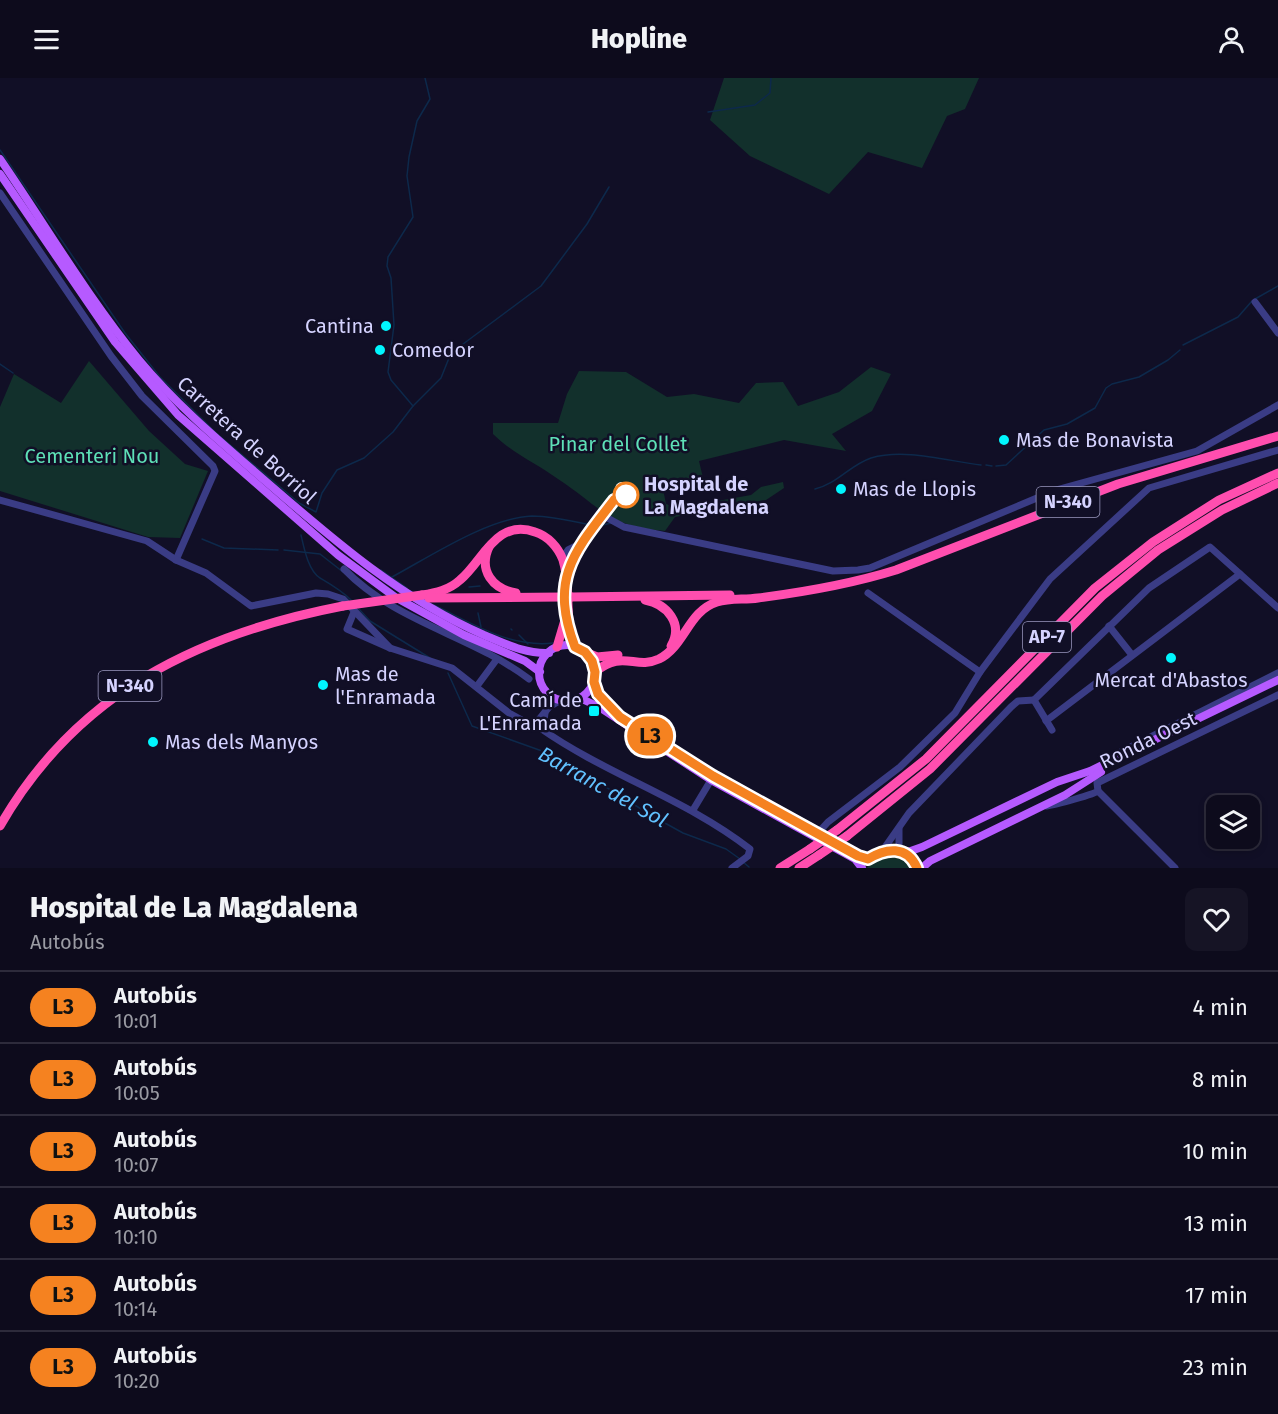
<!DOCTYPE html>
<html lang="es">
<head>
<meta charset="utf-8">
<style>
	body { margin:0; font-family:"Fira Sans",sans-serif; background:#161425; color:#f1f3f6; height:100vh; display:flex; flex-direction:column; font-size:22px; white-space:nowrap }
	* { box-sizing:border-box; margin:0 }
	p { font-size:20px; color:#9a9ba3 }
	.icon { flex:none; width:33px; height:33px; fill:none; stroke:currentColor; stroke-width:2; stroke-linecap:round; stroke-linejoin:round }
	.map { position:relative; height:790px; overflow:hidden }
	.sheet { display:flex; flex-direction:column; background:#0d0b1c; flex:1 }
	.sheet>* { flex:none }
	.badge { padding:0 12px; border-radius:20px; font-size:21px; line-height:39px }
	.tools { position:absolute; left:1206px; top:717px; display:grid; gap:12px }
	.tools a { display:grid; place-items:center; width:54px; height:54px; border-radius:12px; background:#0d0b1c; box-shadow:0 3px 9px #0003,0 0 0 2px #2d2b3b; font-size:30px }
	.map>.badge { position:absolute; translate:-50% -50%; box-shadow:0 0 0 3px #fff }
	.round { display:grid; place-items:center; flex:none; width:63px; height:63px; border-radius:12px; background:#161425 }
	.overview { display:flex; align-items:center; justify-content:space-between; height:102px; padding:0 30px }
	h1 { font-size:28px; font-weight:800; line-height:45px }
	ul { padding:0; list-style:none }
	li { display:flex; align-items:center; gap:18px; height:72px; padding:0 30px; border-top:2px solid #2d2b3b }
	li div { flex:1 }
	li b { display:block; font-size:22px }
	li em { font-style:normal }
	li .badge { min-width:66px; font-weight:700; text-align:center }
	header { display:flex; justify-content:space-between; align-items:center; height:78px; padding:0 30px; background:#0d0b1c; font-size:27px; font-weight:800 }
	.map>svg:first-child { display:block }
	.green { fill:#12302c }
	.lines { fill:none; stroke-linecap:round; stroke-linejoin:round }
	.stream { stroke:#0d294b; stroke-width:1.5 }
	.minor { stroke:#3a3c85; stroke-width:7 }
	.major { stroke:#b65aff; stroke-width:8 }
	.highway { stroke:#ff4eaf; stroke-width:9 }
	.highway-bridge { stroke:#ff4eaf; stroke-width:9 }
	.line-casing { stroke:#fff; stroke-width:14 }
	.line { stroke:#f58220; stroke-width:9 }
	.poi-dot { fill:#00f6fe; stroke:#110f26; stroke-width:2 }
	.stop-dot { fill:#fff; stroke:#f58220; stroke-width:3 }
	.labels { text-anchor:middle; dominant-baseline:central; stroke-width:5; stroke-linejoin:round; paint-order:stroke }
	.shield { fill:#110f26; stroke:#9a98be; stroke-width:1.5 }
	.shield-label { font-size:18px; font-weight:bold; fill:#d5d3ff }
	.poi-label { font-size:20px; fill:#d5d3ff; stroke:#110f26; text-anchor:start }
	.street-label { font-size:20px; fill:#d5d3ff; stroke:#110f26 }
	.park-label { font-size:20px; fill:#5ee0b7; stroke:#110f26 }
	.stop-label { font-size:20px; font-weight:bold; fill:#d5d3ff; stroke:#110f26; text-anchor:start }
	.water-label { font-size:21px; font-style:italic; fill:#61c1ff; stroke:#110f26 }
</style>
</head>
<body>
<header><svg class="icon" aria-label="menu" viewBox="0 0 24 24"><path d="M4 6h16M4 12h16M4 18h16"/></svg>Hopline<svg class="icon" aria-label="person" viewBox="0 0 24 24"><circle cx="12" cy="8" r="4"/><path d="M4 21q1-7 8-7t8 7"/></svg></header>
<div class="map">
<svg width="1278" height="790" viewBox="0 0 1278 790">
	<rect width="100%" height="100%" fill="#110f26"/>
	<g class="green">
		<polygon points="724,0 979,0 965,31 947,38 922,90 868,74 829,116 750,78 710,42"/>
		<polygon points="89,283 149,353 185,386 208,393 180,460 148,459 0,413 0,329 14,296 61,325"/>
		<path d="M871,289L891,296L872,333L832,356L846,373L784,362L699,383L703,400L663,411L666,426L678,430L751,417L761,409L783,404L784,410L766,422L675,439L665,453C607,448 602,430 558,401C536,385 512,375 493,356V345H558L567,316L579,293L626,294L667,319L694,316L739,325L756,305L783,304L798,328L839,314Z"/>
		<path d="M895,775L906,781L913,790H867C873,778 883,776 895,775Z"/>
	</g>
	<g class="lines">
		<g class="stream">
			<polyline points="708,34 755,27 770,15 771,0"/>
			<polyline points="0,72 125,255 160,299 216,355 299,425 316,434 322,415 337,392 364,380 393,354 413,328 391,302 388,294 394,247 391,200 387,188 388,179 413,139 407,98 409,79 417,43 430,21 425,0"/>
			<polyline points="1255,221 1278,208"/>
			<polyline points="1183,267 1238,239 1252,223"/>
			<polyline points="0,286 13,295"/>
			<polyline points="413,328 441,300 451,275 541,208 587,146 609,109"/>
			<polyline points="986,387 992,388"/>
			<polyline points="996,388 1006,387 1044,352 1067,346 1095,330 1106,310 1112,306 1139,299 1168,282 1180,272"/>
			<path d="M815,411C837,406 850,387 871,380C905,370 947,383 981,387"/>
			<polyline points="603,447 611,445"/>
			<path d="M301,457C304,470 308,492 320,500C332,507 341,512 351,522"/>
			<polyline points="202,461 224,470 278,472"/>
			<polyline points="284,472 320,476 343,494"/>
			<polyline points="381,492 407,510"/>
			<path d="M392,499C431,478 488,440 532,438C551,438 573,443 591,447"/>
			<polyline points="469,509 480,508"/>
			<path d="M434,527C472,545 509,570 553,565"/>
			<polyline points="358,530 370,543 430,580"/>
			<polyline points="478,535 481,549"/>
			<polyline points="511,551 512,552"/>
			<polyline points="519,557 528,566"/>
			<polyline points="448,595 472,648 556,678 654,739 683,755 726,771 740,781"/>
			<polyline points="743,784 749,789"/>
		</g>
		<g class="minor">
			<polyline points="0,115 111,278 142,318 213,388 215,393 176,482"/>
			<polyline points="1255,224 1278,255"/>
			<polyline points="0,422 147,463 176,482 206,495 251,528 316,515 328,516 343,521 390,570"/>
			<polyline points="562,480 568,472 580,466"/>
			<path d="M344,491C396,545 471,557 529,601"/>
			<polyline points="566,494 572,479 602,437 624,449 833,493 858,492 870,490 1056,412 1197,373 1278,327"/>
			<polyline points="868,515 980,594"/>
			<polyline points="354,534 347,551 390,570 452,590 509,635 529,646 543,650 545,635"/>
			<polyline points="1109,548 1132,577"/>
			<polyline points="477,608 497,581"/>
			<polyline points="1034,622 1149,510 1210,469 1278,530"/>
			<polyline points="1034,622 1052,652"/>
			<polyline points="549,629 561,622"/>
			<polyline points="1046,643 1240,496"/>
			<polyline points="537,644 549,629 547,614"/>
			<path d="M540,650C607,697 686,721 750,771L748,778L732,790"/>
			<polyline points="1117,676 1278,595"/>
			<polyline points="1098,713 1175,790"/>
			<path d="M1047,728C1055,727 1095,716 1098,713L1097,705L1278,617"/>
			<polyline points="693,732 711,702"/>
			<polyline points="899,751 899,772"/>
			<polyline points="817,756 828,744 900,689 955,635 980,594 1050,501 1149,410 1278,372"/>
			<polyline points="883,772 909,735 1011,629 1018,623 1034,622"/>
		</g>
		<g class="major">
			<path d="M0,81C46,148 88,220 139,282C178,329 224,367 270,407C337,465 402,521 484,557C506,566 525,576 549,575"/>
			<polyline points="0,96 115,264 178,337 338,477 395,519 464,557 525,583 540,594"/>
			<circle cx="567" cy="595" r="28"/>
			<polyline points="594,605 598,616 614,634"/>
			<polyline points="580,620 599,629 711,702 855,781 862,790"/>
			<polyline points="852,775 868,781"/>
			<polyline points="905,775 922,769 1057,704 1090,693 1278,602"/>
			<path d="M866,783C881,766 907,768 917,790"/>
			<polyline points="922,790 930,783 1065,717 1101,694"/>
		</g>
		<g class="highway">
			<path d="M489,469C478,493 493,511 516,515"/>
			<path d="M422,517C436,515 449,512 460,502C483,483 496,440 535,454C548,458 558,469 563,482C572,510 563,537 575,569"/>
			<polyline points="571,519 730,517"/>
			<polyline points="429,520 562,519"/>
			<path d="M645,522C667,526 684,546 671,568"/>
			<polyline points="557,569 565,542"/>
			<polyline points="585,574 597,579 618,577"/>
			<path d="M595,594C623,571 635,592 659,581C685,568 688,533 717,524C730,520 744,522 758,520C805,514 851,506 896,492L1118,406L1278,358"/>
			<path d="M0,748C76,615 198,556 343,528"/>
			<polyline points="837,752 926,681 1095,510 1153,464 1219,422 1278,395"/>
			<polyline points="847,758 930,691 1102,518 1158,472 1222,432 1278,405"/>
			<polyline points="780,790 810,771"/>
			<polyline points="799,790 819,777"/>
		</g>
		<g class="highway-bridge">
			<polyline points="562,519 571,519"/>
			<polyline points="343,528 422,517"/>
			<polyline points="810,771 837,752"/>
			<polyline points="819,777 847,758"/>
		</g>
	</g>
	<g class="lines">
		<defs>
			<path id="line" d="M622,411L627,419L614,422C574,474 549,500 575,569L585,574L592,583L595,594L594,604L598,616L620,639L713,698L858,778L868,781C886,770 907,767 917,790"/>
		</defs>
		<use href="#line" class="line-casing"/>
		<use href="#line" class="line"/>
	</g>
	<g class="poi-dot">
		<circle cx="386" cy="248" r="6"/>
		<circle cx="380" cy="272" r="6"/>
		<circle cx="1004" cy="362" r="6"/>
		<circle cx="841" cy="411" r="6"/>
		<circle cx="1171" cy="580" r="6"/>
		<circle cx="323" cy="607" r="6"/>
		<rect x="588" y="627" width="12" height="12" rx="3"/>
		<circle cx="153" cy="664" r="6"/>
	</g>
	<circle class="stop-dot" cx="626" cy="417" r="12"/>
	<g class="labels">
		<g class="shield">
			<rect x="1036.5" y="409" width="63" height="30" rx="4.5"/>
			<rect x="1023" y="544" width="48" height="30" rx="4.5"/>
			<rect x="98.5" y="593" width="63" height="30" rx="4.5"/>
		</g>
		<g class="shield-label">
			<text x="1068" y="424">N-340</text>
			<text x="1047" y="559">AP-7</text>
			<text x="130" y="608">N-340</text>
		</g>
		<g class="poi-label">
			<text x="374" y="248" text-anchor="end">Cantina</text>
			<text x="392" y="272">Comedor</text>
			<text x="1016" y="362">Mas de Bonavista</text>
			<text x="853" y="411">Mas de Llopis</text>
			<text x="335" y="596">Mas de<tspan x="335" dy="23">l'Enramada</tspan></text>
			<text x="1171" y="602" text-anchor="middle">Mercat d'Abastos</text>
			<text x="582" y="622" text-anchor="end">Camí de<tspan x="582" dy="23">L'Enramada</tspan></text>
			<text x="165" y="664">Mas dels Manyos</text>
		</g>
		<g class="street-label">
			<text transform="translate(247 362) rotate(42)">Carretera de Borriol</text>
			<text transform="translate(1148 662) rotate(-26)">Ronda Oest</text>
		</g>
		<g class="park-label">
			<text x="618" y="366">Pinar del Collet</text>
			<text x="92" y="378">Cementeri Nou</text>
		</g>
		<g class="stop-label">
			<text x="644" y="406">Hospital de<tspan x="644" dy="23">La Magdalena</tspan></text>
		</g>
		<g class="water-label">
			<text transform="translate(603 709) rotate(29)">Barranc del Sol</text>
		</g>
	</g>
</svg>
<div class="tools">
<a><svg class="icon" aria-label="layers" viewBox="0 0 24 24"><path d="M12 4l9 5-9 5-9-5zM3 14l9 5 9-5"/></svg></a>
</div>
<b class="badge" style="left:650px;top:658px;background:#f58220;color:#111">L3</b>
</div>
<section class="sheet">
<div class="overview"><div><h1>Hospital de La Magdalena</h1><p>Autobús</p></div><a class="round"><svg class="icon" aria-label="heart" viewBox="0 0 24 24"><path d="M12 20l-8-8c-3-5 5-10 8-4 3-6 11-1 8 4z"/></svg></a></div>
<ul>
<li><span class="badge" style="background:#f58220;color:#111">L3</span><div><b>Autobús</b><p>10:01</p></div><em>4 min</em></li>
<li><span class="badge" style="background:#f58220;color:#111">L3</span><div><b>Autobús</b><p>10:05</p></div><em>8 min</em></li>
<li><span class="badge" style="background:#f58220;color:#111">L3</span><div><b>Autobús</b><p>10:07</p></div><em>10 min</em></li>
<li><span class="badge" style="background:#f58220;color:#111">L3</span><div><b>Autobús</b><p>10:10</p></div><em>13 min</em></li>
<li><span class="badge" style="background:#f58220;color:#111">L3</span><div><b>Autobús</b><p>10:14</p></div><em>17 min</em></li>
<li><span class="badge" style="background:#f58220;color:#111">L3</span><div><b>Autobús</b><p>10:20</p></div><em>23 min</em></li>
</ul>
</section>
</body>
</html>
